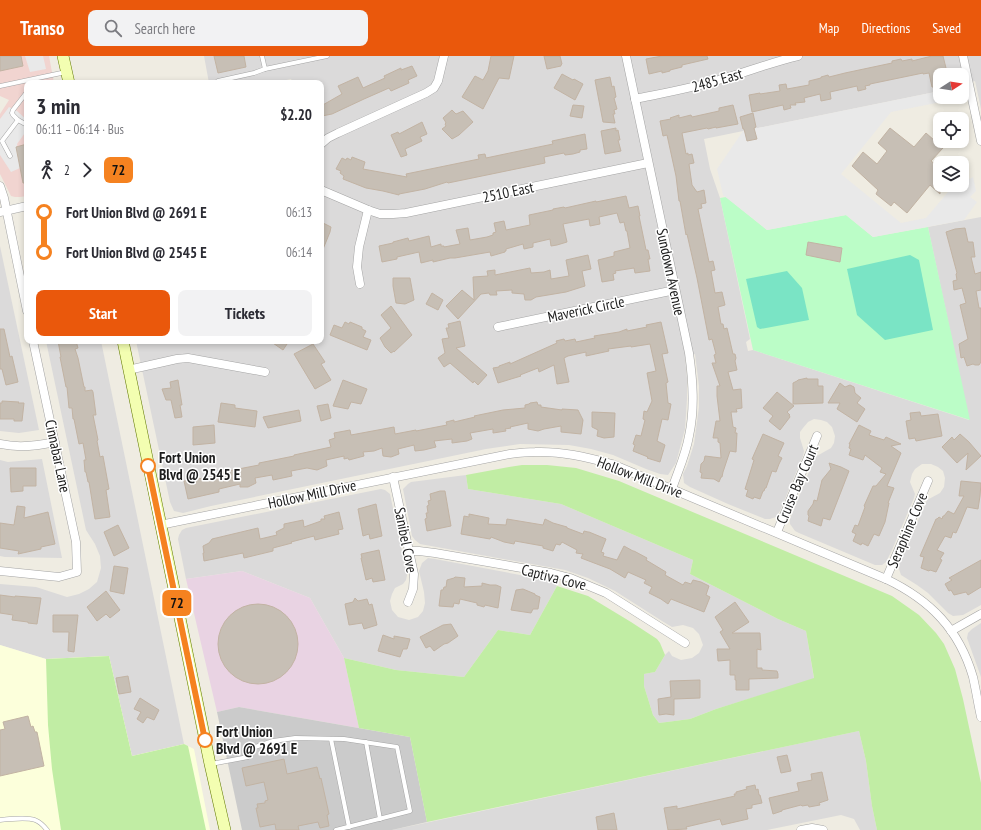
<!DOCTYPE html>
<html lang="en">
<head>
<meta charset="utf-8">
<style>
	body { margin:0; font-family:"PT Sans Narrow",sans-serif; background:#f2f2f3; color:#2b2b33; height:100vh; display:flex; flex-direction:column; font-size:15px; white-space:nowrap }
	* { box-sizing:border-box; margin:0 }
	p { font-size:13px; color:#7c7c81 }
	.icon { flex:none; width:22px; height:22px; fill:none; stroke:currentColor; stroke-width:2; stroke-linecap:round; stroke-linejoin:round }
	.map { position:relative; flex:1; overflow:hidden }
	.sheet { position:absolute; left:24px; top:24px; width:300px; height:264px; display:flex; flex-direction:column; background:#fff; border-radius:8px; box-shadow:0 2px 6px #0003 }
	.sheet>* { flex:none }
	.badge { padding:0 8px; border-radius:6px; font-size:14px; line-height:26px }
	.needle { width:26px; rotate:78deg }
	.fabs { position:absolute; left:933px; top:12px; display:grid; gap:8px }
	.fabs a { display:grid; place-items:center; width:36px; height:36px; border-radius:8px; background:#fff; box-shadow:0 2px 6px #0003; font-size:20px }
	.map>.badge { position:absolute; translate:-50% -50%; box-shadow:0 0 0 2px #fff }
	.legs { display:flex; align-items:center; gap:6px; height:44px; padding:0 12px; font-size:13px }
	.legs p { margin-inline-start:auto }
	.headline { display:flex; align-items:center; justify-content:space-between; height:68px; padding:0 12px }
	h1 { font-size:22px; font-weight:600; line-height:30px }
	.cta { display:flex; gap:8px; margin-top:auto; padding:8px 12px }
	.cta a { flex:1; height:46px; border-radius:8px; background:#ea580c; color:#fff; font-size:16px; font-weight:600; line-height:46px; text-align:center }
	.cta a+a { background:#f2f2f3; color:#2b2b33 }
	ul { padding:0 12px; list-style:none }
	li { display:flex; align-items:center; gap:14px; height:40px; font-size:15px }
	li i { display:grid; place-items:center; width:6px; height:100%; margin:0 5px; background:currentColor }
	li i::after { content:''; width:10px; height:10px; margin:-5px; border:3px solid; border-radius:50%; background:#fff }
	li p { margin-inline-start:auto }
	li:first-child i { background:linear-gradient(#0000 50%,currentColor 0) }
	li:last-child i { background:linear-gradient(currentColor 50%,#0000 0) }
	header { display:flex; align-items:center; gap:24px; box-sizing:border-box; height:56px; padding:0 20px; background:#ea580c; color:#fff }
	header strong { font-size:19px }
	nav { display:flex; gap:22px; margin-inline-start:auto; font-size:14px }
	.search { width:280px; height:36px; background:#f2f2f3; display:flex; align-items:center; gap:10px; box-sizing:border-box; padding:0 14px; border-radius:8px; color:#7c7c81; font-size:15px }
	.map>svg:first-child { display:block }
	.residential { fill:#dbdada }
	.commercial { fill:#f1d4d0 }
	.industrial { fill:#e9d3e3 }
	.education { fill:#fcffdb }
	.religious { fill:#cbcbcb }
	.grass { fill:#c1eda4 }
	.park { fill:#bbfdc7 }
	.pitch { fill:#7ae4c5 }
	.parking { fill:#e9e9e9 }
	.building { fill:#c7bfb5; stroke:#c2b3a3 }
	.lines { fill:none; stroke-linecap:round; stroke-linejoin:round }
	.lane-casing { stroke:#a4a4a4; stroke-width:5 }
	.street-casing { stroke:#a4a4a4; stroke-width:9 }
	.secondary-casing { stroke:#607800; stroke-width:12 }
	.lane { stroke:#fff; stroke-width:4 }
	.street { stroke:#fff; stroke-width:8 }
	.secondary { stroke:#f3feb1; stroke-width:11 }
	.line-1-casing { stroke:#fff; stroke-width:9 }
	.line-1 { stroke:#f58220; stroke-width:6 }
	.stop-1-dot { fill:#fff; stroke:#f58220; stroke-width:2 }
	.labels { text-anchor:middle; dominant-baseline:central; stroke-width:3; stroke-linejoin:round; paint-order:stroke }
	.street-label { font-size:15px; fill:#1d1d1d; stroke:#fff }
	.stop-label { font-size:15px; font-weight:bold; fill:#1d1d1d; stroke:#fff; text-anchor:start }
</style>
</head>
<body>
<header>
<strong>Transo</strong>
<div class="search"><svg class="icon" aria-label="search" viewBox="0 0 24 24"><circle cx="10" cy="10" r="6"/><path d="M15 15l6 6"/></svg>Search here</div>
<nav><a>Map</a><a>Directions</a><a>Saved</a></nav>
</header>
<div class="map">
<svg width="981" height="774" viewBox="0 0 981 774">
	<rect width="100%" height="100%" fill="#efece2"/>
	<g class="residential">
		<polygon points="204,0 981,0 981,53 975,25 962,30 962,19 940,19 940,35 704,83 710,113 720,142 750,283 746,286 748,295 753,294 969,364 928,171 981,161 981,549 963,559 953,560 948,557 928,537 917,529 901,519 899,513 899,508 927,444 940,437 944,431 945,422 943,415 938,411 931,408 922,408 915,413 912,418 910,426 915,438 914,442 892,494 886,506 882,509 875,509 799,477 795,475 790,468 790,463 815,401 831,392 834,387 835,380 832,371 827,366 821,364 814,363 808,366 803,372 800,376 800,382 804,395 803,400 780,455 776,461 770,463 765,463 728,448 690,431 684,427 683,418 687,410 694,388 699,351 699,330 695,298 685,301 687,322 687,343 685,373 676,407 668,419 660,418 646,413 613,399 591,393 569,389 520,388 486,393 211,450 183,457 174,455 170,446 136,285 321,285 321,27 293,27 291,23 272,27 209,27"/>
		<polygon points="0,190 39,374 19,377 0,375"/>
		<polygon points="46,285 101,285 184,688 132,700 109,600 46,603 0,589 0,528 36,531 67,541 79,538 89,533 97,526 101,512 100,500 95,488 86,474"/>
		<polygon points="42,403 62,502 5,501 0,500 0,404 8,406"/>
		<polygon points="466,419 468,433 561,448 693,504 690,518 778,563 806,575 814,623 716,653 690,663 659,667 653,659 644,630 644,618 655,616 665,599 669,595 672,600 681,604 692,602 699,597 703,589 699,578 693,572 683,569 672,571 662,565 615,535 588,522 565,514 420,488 415,484 412,480 403,433 408,428 411,426"/>
		<polygon points="381,433 385,434 390,438 407,519 406,524 403,528 395,532 392,538 390,545 392,554 398,561 409,564 418,561 423,555 425,547 424,536 419,515 422,507 428,502 435,503 552,525 557,530 530,579 498,574 464,621 396,614 344,602 310,542 242,515 186,523 178,483 179,479 182,474 186,472"/>
		<polygon points="981,567 981,621 967,582 968,577 972,573"/>
		<polygon points="859,675 866,705 872,750 877,774 860,774 854,763 841,759 767,774 392,774"/>
	</g>
	<polygon class="commercial" points="0,0 49,0 54,27 27,27 27,140 20,141 15,141 11,140 0,118 0,58 9,44 0,40"/>
	<polygon class="industrial" points="242,515 310,542 344,602 359,672 239,651 217,656 186,523"/>
	<polygon class="education" points="0,589 46,603 109,600 132,700 184,688 194,693 210,774 0,774"/>
	<polygon class="religious" points="239,651 410,681 427,766 392,774 242,774 217,656"/>
	<g class="grass">
		<polygon points="522,409 547,409 576,412 619,425 892,540 919,559 936,577 944,588 955,613 963,643 981,727 981,774 877,774 872,750 866,705 859,675 427,766 410,681 359,672 344,602 396,614 464,621 498,574 530,579 557,530 588,540 631,566 657,583 660,587 665,599 655,616 644,618 644,630 653,659 659,667 690,663 716,653 814,622 806,575 778,563 690,518 693,504 561,448 468,433 466,419 509,411"/>
		<polygon points="109,600 132,700 184,688 188,690 206,774 61,774 52,713 48,669 46,603"/>
	</g>
	<polygon class="park" points="726,141 767,174 846,159 873,181 928,171 970,364 753,294 720,142"/>
	<g class="pitch">
		<polygon points="910,199 919,204 933,274 885,284 857,259 847,213"/>
		<polygon points="787,215 802,232 809,264 760,273 757,271 746,223"/>
	</g>
	<g class="parking">
		<polygon points="25,0 43,0 46,13 30,16"/>
		<polygon points="940,35 940,41 960,41 961,42 891,56 841,118 901,167 926,162 954,129 962,129 962,119 964,117 970,123 973,121 976,135 970,141 977,146 964,164 873,181 846,159 767,174 723,139 717,113 743,75"/>
		<polygon points="9,51 17,55 27,64 27,74 17,88 20,112 11,116 0,99 0,63"/>
	</g>
	<g class="building">
		<polygon points="0,0 21,0 23,10 0,15"/>
		<polygon points="214,0 244,0 246,11 218,17"/>
		<polygon points="491,0 514,0 509,23 499,22 483,53 462,41 475,20 483,24 488,15"/>
		<polygon points="544,0 560,0 562,8 561,9 561,10 547,13"/>
		<polygon points="662,0 707,0 708,3 682,9 682,11 670,14 670,15 662,17 662,15 649,18 646,3"/>
		<polygon points="932,0 943,0 946,12 948,19 940,19 940,31 932,31 929,17 923,18 923,17 870,28 870,29 865,30 866,33 858,35 857,30 830,36 831,43 821,45 820,38 804,42 805,46 795,47 796,49 790,49 791,52 784,54 783,49 752,56 749,39 760,37 760,38 780,35 779,29 786,28 787,33 809,29 809,25 821,22 821,21 828,19 829,21 845,17 892,7 892,5 901,3 902,5 912,3 912,5"/>
		<polygon points="412,10 417,20 408,24 409,27 391,35 389,32 364,43 332,58 322,60 321,50 342,38 338,30 358,21 363,32 385,22 384,20 401,12 401,14"/>
		<polygon points="562,18 573,24 574,23 583,28 575,44 554,32"/>
		<polygon points="610,21 612,31 614,30 616,41 614,42 617,53 614,54 615,58 613,58 615,67 603,66 595,24"/>
		<polygon points="573,49 584,50 582,62 570,60"/>
		<polygon points="733,49 738,68 716,72 716,71 708,73 707,72 682,77 686,98 688,97 688,99 692,98 694,107 689,108 692,129 697,136 704,134 706,147 701,148 702,152 698,153 709,206 713,205 715,214 711,215 715,237 722,236 725,249 718,251 721,268 723,268 724,273 727,272 733,298 735,298 736,302 735,305 737,314 728,316 733,334 741,333 742,352 736,353 737,356 731,356 733,371 736,372 735,377 737,377 736,396 730,395 723,416 722,421 721,421 719,426 714,423 701,422 702,417 700,416 701,408 704,405 705,400 721,402 720,387 718,386 718,382 713,382 716,365 720,365 717,340 717,330 720,330 712,307 716,307 714,299 716,298 712,283 709,284 697,222 687,178 686,179 680,145 679,145 676,120 667,79 663,80 660,65 671,63 670,62 679,59 679,62 691,59 692,61 719,55 719,52"/>
		<polygon points="452,54 456,58 463,55 473,66 459,79 452,83 442,73 446,70 445,68 446,67 445,65 443,62"/>
		<polygon points="753,57 756,71 754,72 757,83 747,85 744,73 743,73 740,61"/>
		<polygon points="422,66 427,78 420,81 422,85 405,93 407,99 401,101 391,79 398,76 399,78"/>
		<polygon points="616,72 616,75 618,74 620,84 618,84 621,95 605,98 601,75"/>
		<polygon points="890,72 914,91 926,77 943,92 931,105 940,112 940,138 930,129 907,157 894,146 891,150 876,138 878,134 852,110 863,96 877,108 887,95 878,87"/>
		<polygon points="585,78 587,93 580,94 580,96 573,98 565,99 564,97 544,101 545,107 448,127 447,126 425,133 399,138 399,139 383,135 366,132 343,123 344,120 340,117 341,115 336,113 342,102 346,104 347,102 351,104 352,101 365,106 363,113 407,121 406,118 479,103 478,99 485,98 486,102 505,98 553,88 552,85"/>
		<polygon points="27,88 27,127 23,127 16,91"/>
		<polygon points="626,140 629,152 638,150 640,160 639,160 644,184 646,194 648,194 650,203 648,203 650,215 635,217 634,212 615,215 616,217 613,218 614,224 602,226 598,204 614,200 614,196 630,192 627,175 626,175 624,166 620,167 617,157 599,161 600,168 590,170 589,163 563,168 567,186 557,189 551,190 550,183 533,187 533,191 524,193 523,188 506,193 506,195 505,195 505,196 491,200 490,196 455,202 450,202 433,206 433,204 421,207 419,196 397,201 397,203 382,206 379,190 393,187 393,186 408,182 409,185 429,180 431,191 441,188 441,190 444,190 444,191 460,188 456,174 468,172 470,184 487,181 493,179 493,177 496,176 494,167 504,165 506,174 530,169 529,159 553,154 553,153 564,151 565,152 596,145 596,146"/>
		<polygon points="321,166 331,171 330,176 321,198"/>
		<polygon points="965,172 968,186 973,186 975,201 971,201 975,218 981,216 981,234 976,235 979,252 981,252 981,306 979,309 975,309 973,308 967,310 964,301 961,302 959,288 968,283 960,249 966,247 962,232 954,234 953,225 957,224 956,218 957,217 946,176 955,173"/>
		<polygon points="808,186 842,192 840,206 806,199"/>
		<polygon points="588,199 591,213 582,215 585,230 566,236 536,241 531,244 525,244 524,238 512,237 512,234 496,235 497,239 490,239 489,237 481,238 458,263 446,250 462,234 474,244 473,221 488,220 487,215 495,214 495,219 530,212 531,217 544,216 550,214 551,223 569,220 566,204"/>
		<polygon points="393,222 410,222 414,244 405,248 396,247 393,230"/>
		<polygon points="432,237 443,244 438,254 426,248"/>
		<polygon points="391,250 412,279 394,296 394,295 391,297 385,291 380,282 391,272 381,259"/>
		<polygon points="460,265 465,290 456,292 487,319 478,329 474,325 473,327 450,307 444,311 438,302 445,297 442,283 449,282 446,272 449,272 448,268"/>
		<polygon points="345,266 349,268 350,266 362,271 362,273 366,275 363,281 371,284 367,294 330,279 334,269 342,272"/>
		<polygon points="661,266 668,297 662,298 668,326 666,327 668,347 671,348 668,364 662,363 657,385 665,389 660,406 647,402 648,401 633,395 635,389 633,388 636,379 641,380 645,364 643,363 644,355 647,356 652,345 647,317 656,315 650,288 631,291 631,290 608,293 609,295 586,300 586,296 568,300 564,302 569,326 557,328 554,309 539,316 538,312 520,319 521,320 498,327 493,312 499,311 499,310 510,306 510,308 557,287 556,285 564,283 565,285 575,283 576,286 595,282 594,280 619,276 627,273 627,275 647,271 646,269"/>
		<polygon points="0,273 4,273 10,301 12,300 18,326 6,329 2,313 0,313"/>
		<polygon points="58,285 76,285 78,292 75,293 78,302 84,331 85,331 85,335 92,334 93,336 96,359 93,359 98,384 97,385 100,401 103,400 109,433 106,434 110,461 95,463 89,426 88,426 86,416 85,416 84,404 86,404 83,387 79,388 74,363 73,363 72,352 69,352 67,331 66,331 60,301 61,301"/>
		<polygon points="270,285 289,285 283,294"/>
		<polygon points="313,288 325,306 321,308 331,324 315,333 294,298"/>
		<polygon points="807,322 807,323 818,323 818,330 823,330 823,347 793,348 793,327 797,325 798,324"/>
		<polygon points="178,324 182,349 180,349 182,361 175,362 171,344 166,344 162,333 171,332 170,326"/>
		<polygon points="343,324 367,333 361,348 351,346 348,353 333,350"/>
		<polygon points="840,327 845,331 850,329 854,331 855,337 861,342 857,347 865,353 857,366 837,353 840,347 828,347"/>
		<polygon points="777,336 794,350 787,356 790,359 789,359 790,361 780,374 769,365 773,360 763,352"/>
		<polygon points="2,345 19,346 18,347 24,347 22,365 14,365 14,363 0,363 0,347 2,347"/>
		<polygon points="537,346 538,349 541,349 541,351 562,354 562,353 578,354 583,364 581,378 561,376 561,370 544,373 538,375 528,373 528,367 510,371 511,372 505,373 506,375 493,377 493,373 470,377 472,383 467,385 452,387 452,383 434,385 436,391 424,394 415,395 414,389 398,393 399,398 391,401 383,400 382,392 374,395 363,396 364,400 349,404 348,402 344,403 344,400 326,404 327,410 317,414 307,412 291,415 292,420 273,424 272,419 255,422 256,427 248,431 240,431 240,428 219,433 219,436 188,443 184,425 224,419 223,416 259,409 259,407 294,400 294,399 331,391 329,384 335,382 334,377 350,374 351,379 394,371 395,378 416,374 416,375 447,369 446,366 454,364 454,366 475,361 474,360 503,354 525,352 525,349 529,348 530,347"/>
		<polygon points="221,347 235,349 235,352 257,355 255,371 218,366"/>
		<polygon points="328,348 331,362 321,365 317,350"/>
		<polygon points="299,354 301,365 268,372 263,361"/>
		<polygon points="592,356 615,357 614,381 604,382 597,380 598,374 592,371"/>
		<polygon points="920,356 921,360 938,358 942,380 916,385 915,382 909,383 906,365 911,364 910,357"/>
		<polygon points="214,369 215,387 193,389 193,371"/>
		<polygon points="859,369 871,375 869,379 884,384 886,381 901,388 891,390 901,397 887,430 894,432 888,447 889,447 885,466 879,480 874,478 868,490 862,487 861,489 853,485 856,478 852,476 855,469 858,470 865,451 864,450 873,430 876,430 886,418 880,416 882,412 865,399 863,404 849,399 851,393 849,392 850,388 849,388"/>
		<polygon points="763,378 784,387 778,400 782,402 779,408 776,416 772,415 766,432 765,432 764,435 763,435 760,443 754,441 753,443 746,440 748,434 745,433 754,404 752,403"/>
		<polygon points="960,378 969,386 981,400 966,414 968,397 957,407 942,391 952,381 954,384"/>
		<polygon points="829,407 841,411 849,415 830,464 823,462 821,470 808,465 809,460 808,459 808,455 813,448 814,444 817,445 822,424 831,413"/>
		<polygon points="10,412 36,412 36,430 23,430 23,435 11,436"/>
		<polygon points="961,425 981,427 980,440 978,453 967,451 960,468 956,477 953,476 951,482 945,480 937,494 944,497 940,503 942,504 936,516 930,514 929,515 921,512 924,501 920,500 936,463 937,463 939,461 942,463 943,460 944,460 948,455 954,458 964,440 959,440"/>
		<polygon points="440,435 445,435 451,470 427,475 425,463 427,462 426,457 428,457 427,450 429,449 428,445 431,444 430,438"/>
		<polygon points="376,448 382,480 370,483 369,478 363,480 358,453"/>
		<polygon points="17,450 25,451 24,462 48,456 55,488 41,491 41,493 18,498 19,495 0,492 0,467 14,469"/>
		<polygon points="339,456 343,473 338,474 339,478 315,484 314,480 291,486 292,487 273,492 273,495 244,502 243,497 204,505 203,497 204,497 203,490 209,487 212,483 258,472 260,483 277,479 276,476 284,472 284,468 303,464 304,471 321,465 321,463 325,463 324,460"/>
		<polygon points="469,458 489,462 488,468 506,469 507,463 543,469 545,463 553,467 567,471 567,472 583,478 584,475 588,476 589,476 606,483 601,496 604,497 603,500 617,504 624,490 633,495 634,495 647,502 646,504 666,516 665,519 683,529 685,526 691,528 693,524 701,526 709,530 706,539 710,541 704,556 671,543 668,548 661,543 649,537 652,531 644,527 646,524 628,516 625,522 610,513 581,502 583,498 576,497 577,494 562,486 560,489 556,488 553,495 543,492 543,490 515,485 514,488 504,486 491,481 490,483 461,478 464,460 469,461"/>
		<polygon points="118,469 129,492 114,500 104,476"/>
		<polygon points="379,494 385,524 373,526 372,522 366,524 361,502 362,502 361,498"/>
		<polygon points="981,504 981,531 968,539 966,536 954,539 951,534 949,535 945,528 952,524 949,522"/>
		<polygon points="114,510 128,512 124,538 110,535"/>
		<polygon points="455,521 465,522 464,531 482,530 482,527 490,529 496,529 501,531 498,552 485,549 484,551 477,549 477,547 460,543 459,548 454,547 453,551 439,550 441,534 443,534 444,531 446,531 447,524 454,522"/>
		<polygon points="523,533 535,538 535,539 540,541 538,553 533,553 531,557 511,554 516,534"/>
		<polygon points="106,535 120,554 110,562 106,558 97,565 87,551"/>
		<polygon points="0,539 15,541 15,540 41,542 37,568 28,567 28,566 12,564 13,559 0,557"/>
		<polygon points="355,542 358,545 367,543 369,549 372,548 377,569 364,573 362,567 349,569 345,548 353,546"/>
		<polygon points="735,546 749,566 732,577 760,577 761,594 757,593 757,612 762,612 762,614 777,615 778,618 778,622 749,623 749,634 736,634 736,624 735,624 735,619 730,619 730,604 718,605 717,593 730,593 720,576 723,574 715,561"/>
		<circle cx="258" cy="588" r="40"/>
		<polygon points="53,559 78,559 74,596 68,595 69,576 53,576"/>
		<polygon points="451,568 458,580 448,587 444,588 434,595 430,590 426,592 420,581 443,569"/>
		<polygon points="383,579 394,583 394,580 410,583 407,593 403,593 400,601 378,595"/>
		<polygon points="128,620 131,636 119,638 116,622"/>
		<polygon points="700,624 700,642 674,643 674,659 666,658 659,659 658,643 671,641 670,625"/>
		<polygon points="140,642 159,654 154,664 147,661 143,667 137,663 141,656 134,653"/>
		<polygon points="28,660 31,671 33,670 35,676 37,676 44,710 0,720 0,674 5,673 3,666"/>
		<polygon points="787,699 791,715 781,717 777,701"/>
		<polygon points="284,703 287,718 317,711 320,723 321,722 329,758 327,759 329,770 320,772 318,766 298,770 299,774 276,774 275,768 260,771 256,752 258,752 257,748 265,747 265,745 268,744 264,726 246,730 242,712"/>
		<polygon points="822,716 828,744 819,747 820,749 809,751 808,749 802,750 801,749 782,754 782,755 773,758 769,742 799,735 797,727 812,724 811,718"/>
		<polygon points="755,729 756,734 758,733 759,739 760,739 762,747 752,749 752,752 746,753 748,763 722,769 720,763 686,771 687,773 668,774 664,752 677,750 677,753 735,740 734,738 736,738 736,736 747,733 746,731"/>
		<polygon points="614,757 617,774 598,774 596,761"/>
	</g>
	<g class="lines">
		<defs>
			<g id="lane">
				<polyline points="262,0 265,13 327,0"/>
				<polyline points="218,25 254,17 265,13"/>
				<polyline points="0,30 66,16"/>
				<polyline points="18,64 13,59 12,57 13,54 27,36"/>
				<polyline points="10,100 2,85 18,64 27,69"/>
				<polyline points="331,683 349,771"/>
				<polyline points="366,686 380,763"/>
				<polyline points="211,708 248,701 252,692 273,685 295,682 344,683 397,691 410,755 336,774"/>
				<path d="M0,764C9,763 27,761 35,764C40,766 44,770 47,774"/>
			</g>
			<g id="street">
				<path d="M626,0L689,297C693,325 695,352 689,380C686,398 678,415 672,433"/>
				<polyline points="963,0 981,85"/>
				<path d="M635,43C664,37 693,32 722,23C747,16 772,6 798,0"/>
				<polyline points="321,88 328,82 338,77 426,37 434,32 438,25 444,0"/>
				<polyline points="0,130 4,142 27,255"/>
				<polyline points="321,134 368,154 380,158 393,158 406,157 648,107"/>
				<polyline points="0,156 27,150"/>
				<polyline points="360,228 357,211 359,191 368,154"/>
				<polyline points="498,271 675,234"/>
				<polyline points="128,314 177,303 188,302 265,316"/>
				<path d="M0,388C18,392 37,390 55,386"/>
				<polyline points="393,421 414,518 413,533 408,546"/>
				<path d="M160,469L510,398C518,397 527,396 535,396C561,395 586,401 612,408L886,523C930,544 959,573 973,621C976,634 978,648 981,661"/>
				<polyline points="777,476 817,380"/>
				<polyline points="409,495 419,495 435,497 551,517 570,522 606,537 685,587"/>
				<polyline points="0,515 59,521 77,516 76,486 33,285"/>
				<polyline points="886,523 928,425"/>
				<polyline points="951,575 981,558"/>
				<polyline points="801,774 812,772 823,774"/>
			</g>
			<g id="secondary">
				<polyline points="63,0 69,27"/>
				<polyline points="123,285 210,708 225,774"/>
			</g>
		</defs>
		<use href="#lane" class="lane-casing"/>
		<use href="#street" class="street-casing"/>
		<use href="#secondary" class="secondary-casing"/>
		<use href="#lane" class="lane"/>
		<use href="#street" class="street"/>
		<use href="#secondary" class="secondary"/>
	</g>
	<g class="lines">
		<defs>
			<polyline id="line-1" points="148,410 205,684"/>
		</defs>
		<use href="#line-1" class="line-1-casing"/>
		<use href="#line-1" class="line-1"/>
	</g>
	<g class="stop-1-dot">
		<circle cx="148" cy="410" r="7"/>
		<circle cx="205" cy="684" r="7"/>
	</g>
	<g class="labels">
		<g class="street-label">
			<text transform="translate(717 24) rotate(-16)">2485 East</text>
			<text transform="translate(508 136) rotate(-12)">2510 East</text>
			<text transform="translate(671 216) rotate(78)">Sundown Avenue</text>
			<text transform="translate(586 253) rotate(-12)">Maverick Circle</text>
			<text transform="translate(58 400) rotate(78)">Cinnabar Lane</text>
			<text transform="translate(640 421) rotate(21)">Hollow Mill Drive</text>
			<text transform="translate(797 428) rotate(-67)">Cruise Bay Court</text>
			<text transform="translate(312 438) rotate(-12)">Hollow Mill Drive</text>
			<text transform="translate(907 474) rotate(-67)">Seraphine Cove</text>
			<text transform="translate(406 484) rotate(79)">Sanibel Cove</text>
			<text transform="translate(554 521) rotate(14)">Captiva Cove</text>
		</g>
		<g class="stop-label">
			<text x="159" y="401">Fort Union<tspan x="159" dy="17">Blvd @ 2545 E</tspan></text>
			<text x="216" y="675">Fort Union<tspan x="216" dy="17">Blvd @ 2691 E</tspan></text>
		</g>
	</g>
</svg>
<div class="fabs">
<a><svg class="needle" viewBox="-14 -14 28 28"><path d="M0-13l5 13h-10z" fill="#e53935"/><path d="M0 13l5-13h-10z" fill="#7c7c81"/></svg></a>
<a><svg class="icon" aria-label="locate" viewBox="0 0 24 24"><circle cx="12" cy="12" r="6"/><path d="M12 2v4M12 18v4M2 12h4M18 12h4"/></svg></a>
<a><svg class="icon" aria-label="layers" viewBox="0 0 24 24"><path d="M12 4l9 5-9 5-9-5zM3 14l9 5 9-5"/></svg></a>
</div>
<b class="badge" style="left:177px;top:547px;background:#f58220;color:#111">72</b>
<section class="sheet">
<div class="headline"><div><h1>3 min</h1><p>06:11 – 06:14 · Bus</p></div><b>$2.20</b></div>
<div class="legs"><svg class="icon" aria-label="walk" viewBox="0 0 24 24"><circle cx="13" cy="4" r="2"/><path d="M13 8l-2 6 4 7M11 14l-3 7M7 12l3-4h3l4 4"/></svg>2<svg class="icon" aria-label="forward" viewBox="0 0 24 24"><path d="M9 5l7 7-7 7"/></svg><b class="badge" style="background:#f58220;color:#111">72</b></div>
<ul>
<li><i style="color:#f58220"></i><b>Fort Union Blvd @ 2691 E</b><p>06:13</p></li>
<li><i style="color:#f58220"></i><b>Fort Union Blvd @ 2545 E</b><p>06:14</p></li>
</ul>
<div class="cta"><a>Start</a><a>Tickets</a></div>
</section>
</div>
</body>
</html>
